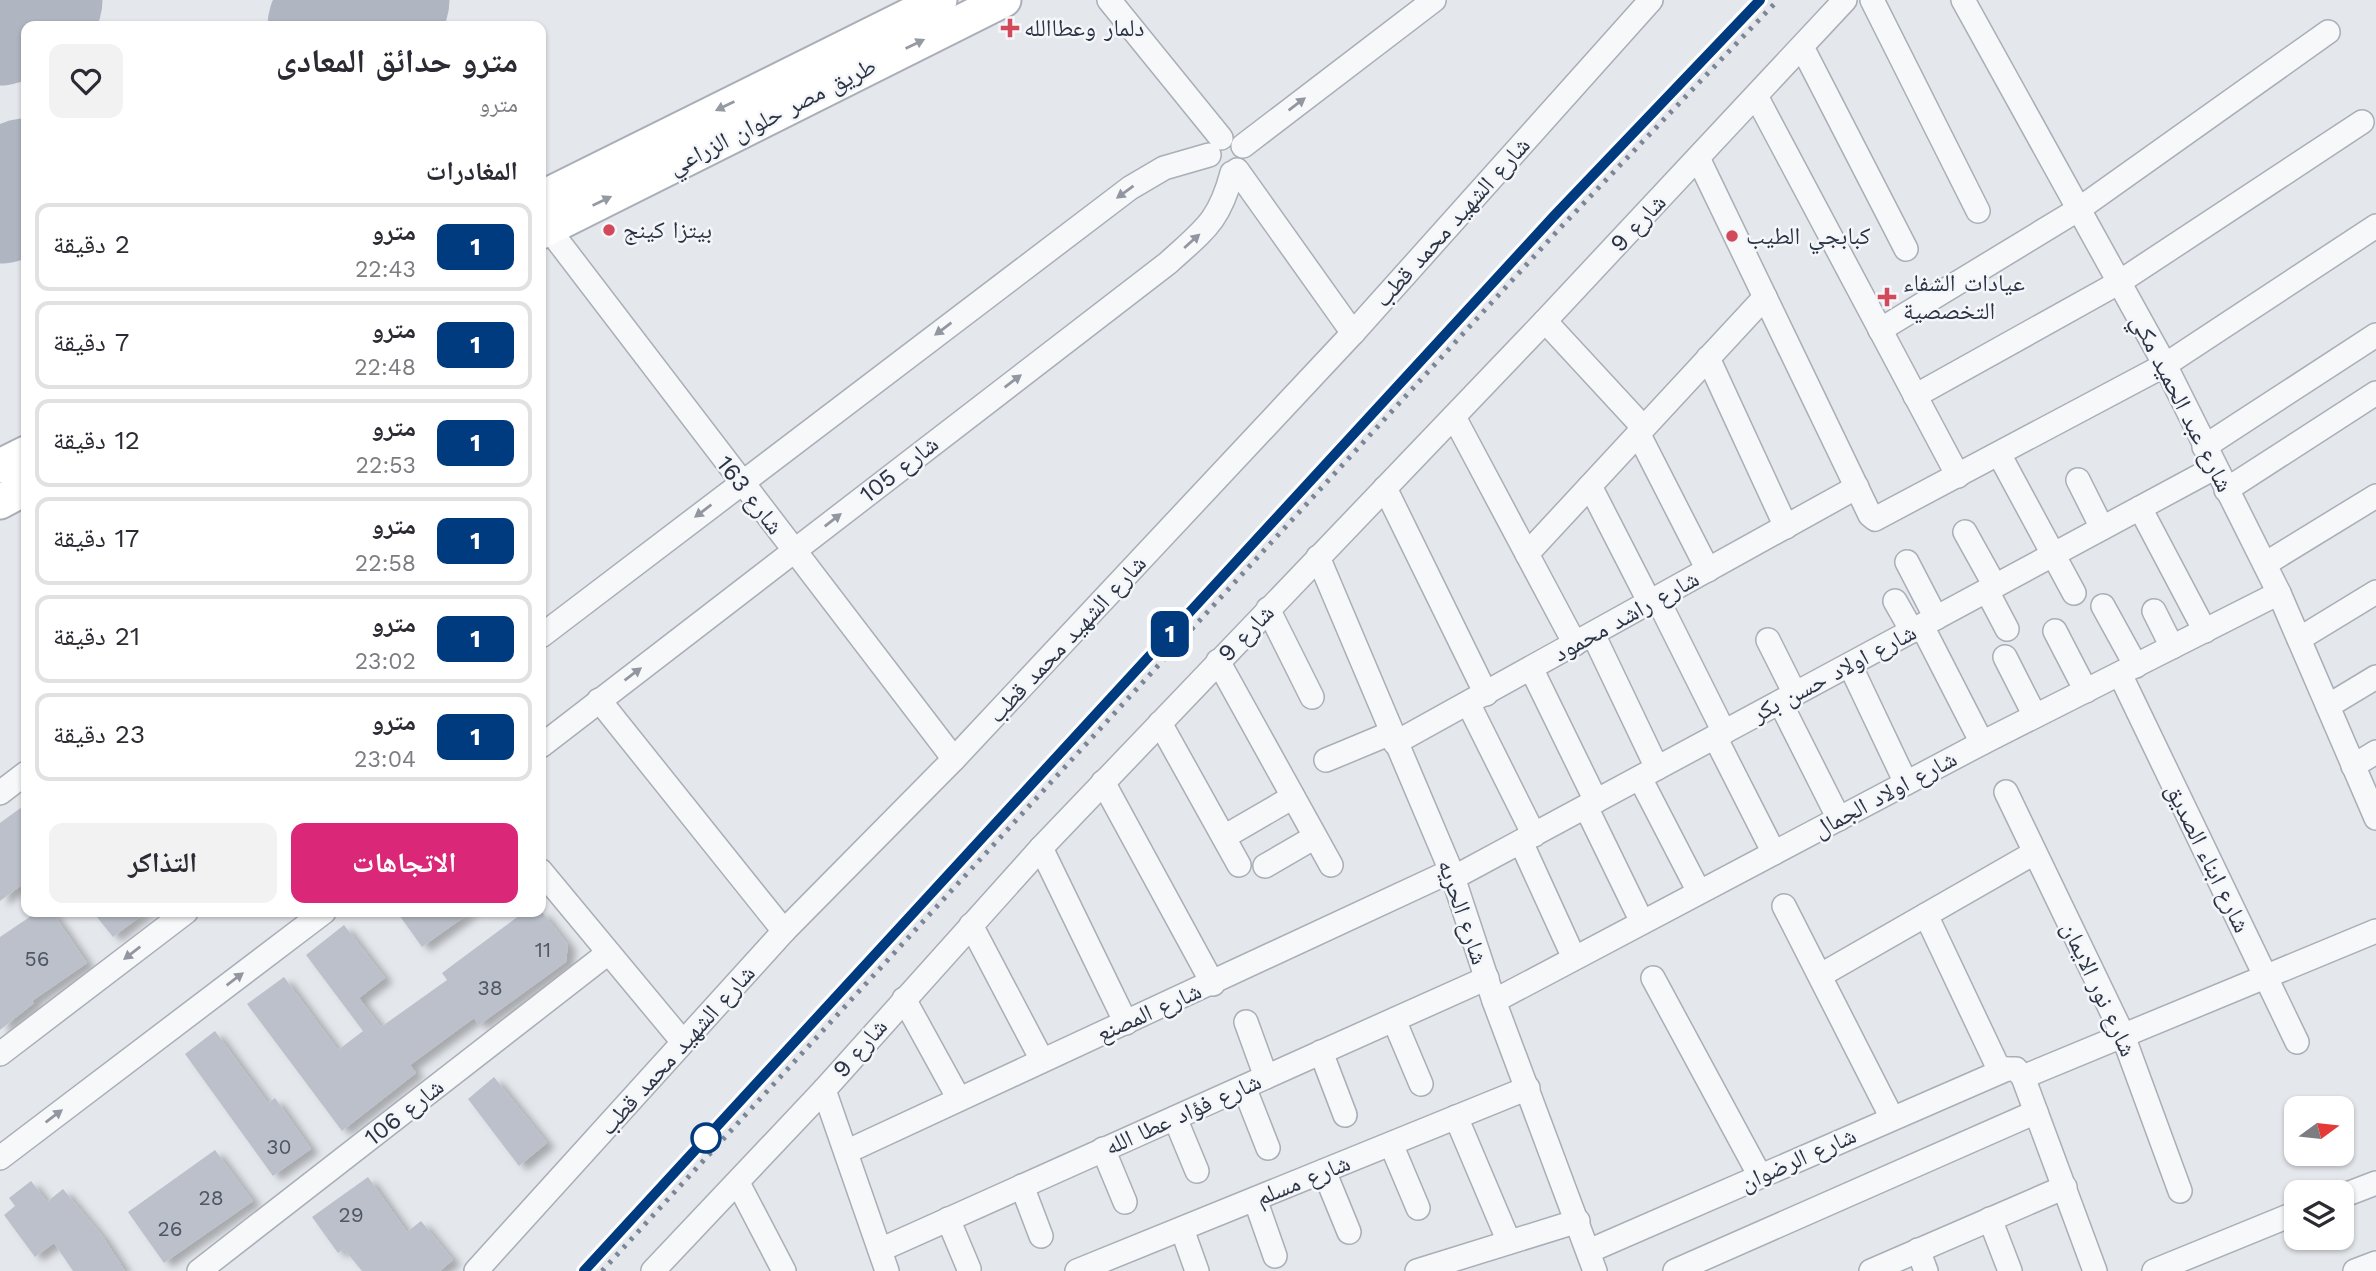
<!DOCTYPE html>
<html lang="ar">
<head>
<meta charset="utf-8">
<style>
	body { margin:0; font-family:"Work Sans","Noto Naskh Arabic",sans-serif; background:#f2f2f3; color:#2b2b33; direction:rtl; height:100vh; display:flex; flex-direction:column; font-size:26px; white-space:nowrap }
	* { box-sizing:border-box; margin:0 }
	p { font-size:23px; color:#7c7c81 }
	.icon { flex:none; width:38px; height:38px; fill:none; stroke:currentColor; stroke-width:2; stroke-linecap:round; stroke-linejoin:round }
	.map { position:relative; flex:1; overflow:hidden; direction:ltr }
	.panel { position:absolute; left:21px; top:21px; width:525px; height:896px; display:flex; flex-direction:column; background:#fff; border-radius:14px; box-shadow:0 2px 5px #0004; direction:rtl }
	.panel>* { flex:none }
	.badge { padding:0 14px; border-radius:10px; font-size:24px; line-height:46px }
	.needle { width:46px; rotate:75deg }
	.controls { position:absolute; left:2284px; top:1096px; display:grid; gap:14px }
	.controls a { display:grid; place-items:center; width:70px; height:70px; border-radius:14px; background:#fff; box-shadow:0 2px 5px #0004; font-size:35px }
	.map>.badge { position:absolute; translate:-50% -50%; box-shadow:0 0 0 4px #fff }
	h2 { padding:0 28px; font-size:26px; line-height:63px }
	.round { display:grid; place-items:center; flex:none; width:74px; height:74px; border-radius:14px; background:#f2f2f3 }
	.summary { display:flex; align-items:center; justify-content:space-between; height:119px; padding:0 28px }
	h1 { font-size:33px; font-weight:700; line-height:52px }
	.cta { display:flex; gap:14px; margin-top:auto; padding:14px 28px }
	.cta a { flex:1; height:80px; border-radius:14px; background:#db2777; color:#fff; font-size:28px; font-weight:700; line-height:80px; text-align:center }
	.cta a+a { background:#f2f2f3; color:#2b2b33 }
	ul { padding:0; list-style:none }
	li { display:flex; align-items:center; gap:21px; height:88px; margin:0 14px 10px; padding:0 14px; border:4px solid #e1e1e2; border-radius:14px }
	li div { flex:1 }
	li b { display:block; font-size:26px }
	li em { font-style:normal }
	li .badge { min-width:77px; font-weight:700; text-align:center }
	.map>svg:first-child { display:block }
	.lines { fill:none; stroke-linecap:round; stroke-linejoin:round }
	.runway { stroke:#b0b6c1; stroke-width:131 }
	.building { fill:#bbc0ca; filter:url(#shadow) }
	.street-casing { stroke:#a9aeb7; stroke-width:26 }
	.secondary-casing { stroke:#a9aeb7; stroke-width:37 }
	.street { stroke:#f7f8fa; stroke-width:23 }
	.secondary { stroke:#fff; stroke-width:33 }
	.rail { stroke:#7d8696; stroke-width:5; stroke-dasharray:3.5 7; stroke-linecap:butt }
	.oneway { fill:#959aa2 }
	.oneway2 { fill:#9196a0 }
	.line-casing { stroke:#fff; stroke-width:16 }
	.line { stroke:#003b80; stroke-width:10 }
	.poi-dot { fill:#d1495b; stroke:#f4f6f9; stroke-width:2.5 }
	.stop-dot { fill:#fff; stroke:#003b80; stroke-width:3.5 }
	.labels { text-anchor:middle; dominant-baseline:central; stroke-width:5; stroke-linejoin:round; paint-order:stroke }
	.number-label { font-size:21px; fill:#4f5766 }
	.poi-label { font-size:24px; fill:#2b3445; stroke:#f4f6f9; text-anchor:start }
	.street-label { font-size:24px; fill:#2b3445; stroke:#f4f6f9 }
</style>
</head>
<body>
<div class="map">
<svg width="2376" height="1271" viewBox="0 0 2376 1271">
	<defs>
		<filter id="shadow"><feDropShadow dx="8" dy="4.5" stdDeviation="3.5" flood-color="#0004"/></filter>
	</defs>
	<rect width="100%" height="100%" fill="#e4e7ec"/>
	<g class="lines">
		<g class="runway">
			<polyline points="0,20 37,0"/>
			<polyline points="333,26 384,0"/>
			<polyline points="0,198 26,184"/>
		</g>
	</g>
	<g class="building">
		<polygon points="26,804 26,882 0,901 0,823"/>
		<polygon points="37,912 52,912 87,963 32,1001 34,1003 0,1030 0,937"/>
		<polygon points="93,912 146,912 113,937"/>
		<polygon points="397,912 471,912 422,947"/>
		<polygon points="524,912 542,912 568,945 566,962 479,1025 474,1018 410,1065 416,1073 342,1131 247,1004 284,977 338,1050 363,1031 306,955 344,925 385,978 359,998 381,1027 447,980 442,973"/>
		<polygon points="215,1031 268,1103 275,1098 311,1149 273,1176 185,1054"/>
		<polygon points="494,1077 547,1143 519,1166 468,1099"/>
		<polygon points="215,1150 253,1201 164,1263 128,1212"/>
		<polygon points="368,1177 407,1232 421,1221 453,1260 440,1271 362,1271 344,1249 338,1253 312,1217"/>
		<polygon points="31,1181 47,1202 63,1189 103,1237 125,1271 73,1271 54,1243 35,1257 4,1215 15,1206 9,1198"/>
	</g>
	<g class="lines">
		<defs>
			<g id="street">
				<polyline points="1109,0 1221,138"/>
				<polyline points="1872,0 1978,211"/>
				<polyline points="1963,0 2165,365 2279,593 2376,818"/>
				<polyline points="1802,47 1906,249"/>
				<polyline points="1756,96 1958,476"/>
				<polyline points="1243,146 1434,0"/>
				<polyline points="1698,158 1870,515 1875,519 2165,365 2376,226"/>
				<polyline points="1237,170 1353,333"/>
				<polyline points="548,228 954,759"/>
				<polyline points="1545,321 1643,427"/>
				<polyline points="1880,330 2079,209 2328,32"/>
				<polyline points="1708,358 1786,527"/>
				<polyline points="1915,396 2118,283 2362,122"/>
				<polyline points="1454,417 1575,644"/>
				<polyline points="1638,433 1708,570"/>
				<polyline points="2204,447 2376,335"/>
				<polyline points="1999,454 2074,593"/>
				<polyline points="2078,480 2102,528"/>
				<polyline points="1590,486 1650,603"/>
				<polyline points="1385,488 1486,694"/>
				<polyline points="2226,490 2376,393"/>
				<polyline points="2140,508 2205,631"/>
				<polyline points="1965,532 1995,586"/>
				<polyline points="1527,554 1765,297"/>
				<polyline points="1318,557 1451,871 1494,1001 1595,1271"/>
				<polyline points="1907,562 1936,618"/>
				<polyline points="2265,564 2376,496"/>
				<polyline points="1987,591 2007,629"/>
				<polyline points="1657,598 1724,732"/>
				<polyline points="1895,601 1912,631"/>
				<polyline points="2103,606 2136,666"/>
				<polyline points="1268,609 1312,697"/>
				<polyline points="2154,611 2172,647"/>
				<polyline points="1922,626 1982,743"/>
				<polyline points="2055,631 2086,691"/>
				<polyline points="1593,634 1657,768"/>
				<polyline points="541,636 1130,188 1164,168 1209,155"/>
				<polyline points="2299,639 2376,592"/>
				<polyline points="1768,640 1795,694"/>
				<polyline points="2005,657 2035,716"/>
				<polyline points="1218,661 1331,865"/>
				<polyline points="1850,665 1906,783"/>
				<polyline points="1531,668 1596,801"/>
				<polyline points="2120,674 2297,1042"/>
				<polyline points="599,700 784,931"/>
				<polyline points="1780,702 1839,819"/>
				<polyline points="1468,703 1534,835"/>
				<polyline points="2328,706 2376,677"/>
				<polyline points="1160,723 1239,865"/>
				<polyline points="1715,737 1774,853"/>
				<polyline points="1395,743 1857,487"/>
				<path d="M541,746L1168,263C1204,230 1219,222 1232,173"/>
				<polyline points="1326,760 1391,733"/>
				<polyline points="2353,766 2376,752"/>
				<polyline points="1640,778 1699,892"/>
				<polyline points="1103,782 1213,984"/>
				<polyline points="2006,792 2122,1033 2180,1191"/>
				<polyline points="0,793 26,773"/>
				<polyline points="1586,807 1642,922"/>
				<polyline points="1224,837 1293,797"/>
				<polyline points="1521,842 1574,958"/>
				<polyline points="1041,848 1126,1023"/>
				<polyline points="1265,866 1315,837"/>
				<polyline points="541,871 683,1042"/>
				<polyline points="1453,878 2214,468"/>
				<polyline points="1784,906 1892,1118"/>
				<polyline points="1926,915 1997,1065 2003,1069 2016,1069 2023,1077 2095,1271"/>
				<polyline points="971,925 1042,1060"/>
				<polyline points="1821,975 2034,853"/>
				<polyline points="1653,978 1760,1176"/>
				<polyline points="904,999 959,1099"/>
				<polyline points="1494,1001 1982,743 2279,593"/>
				<polyline points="1394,1020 1421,1084"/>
				<polyline points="1246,1022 1266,1077"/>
				<polyline points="1321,1052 1345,1115"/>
				<polyline points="0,1054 186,912"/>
				<polyline points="2023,1077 2376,931"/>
				<polyline points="1244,1087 1268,1148"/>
				<polyline points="824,1090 887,1271"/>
				<polyline points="1456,1117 1509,1242"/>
				<polyline points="1175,1118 1197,1171"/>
				<polyline points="1391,1144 1418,1208"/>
				<polyline points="1103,1149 1125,1202"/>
				<polyline points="846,1152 1451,871"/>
				<polyline points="0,1158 324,912"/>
				<polyline points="1324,1171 1349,1232"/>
				<polyline points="738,1183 784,1271"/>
				<polyline points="1022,1186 1041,1236"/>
				<polyline points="2342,1196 2376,1183"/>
				<polyline points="1255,1199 1275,1256"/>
				<polyline points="948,1219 969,1269"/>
				<polyline points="1990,1219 2010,1271"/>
				<polyline points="1182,1229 1197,1271"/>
				<polyline points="880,1250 1487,978"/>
				<polyline points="1918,1250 1926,1271"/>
				<polyline points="1589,1251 2007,1069"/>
				<polyline points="199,1271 608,953"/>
				<polyline points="476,1271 784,931 954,759 1353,333 1651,0"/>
				<polyline points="653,1271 824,1090 1041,848 1545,321 1845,0"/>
				<polyline points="1077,1271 1528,1088"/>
				<polyline points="1417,1271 1578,1221"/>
				<polyline points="1675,1271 2036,1112"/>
				<polyline points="1871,1271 2065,1187"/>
				<polyline points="2154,1271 2296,1213"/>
				<polyline points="2355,1271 2376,1263"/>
			</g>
			<g id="secondary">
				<polyline points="541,198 940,0"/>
				<polyline points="541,232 1004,0"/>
				<polyline points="0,466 26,453"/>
				<polyline points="0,502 26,488"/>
			</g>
		</defs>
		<use href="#street" class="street-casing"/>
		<use href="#secondary" class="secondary-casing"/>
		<use href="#street" class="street"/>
		<use href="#secondary" class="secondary"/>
		<g class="rail">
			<polyline points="584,1271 1554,217 1760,0"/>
			<polyline points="602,1271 1562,226 1778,0"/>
		</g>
	</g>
	<defs><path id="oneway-solid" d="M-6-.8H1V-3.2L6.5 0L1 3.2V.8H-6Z" transform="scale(1.75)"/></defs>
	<g class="oneway">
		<use href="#oneway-solid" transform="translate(915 44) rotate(-26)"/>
		<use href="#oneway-solid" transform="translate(725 106) rotate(154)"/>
		<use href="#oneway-solid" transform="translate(602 201) rotate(-26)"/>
	</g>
	<g class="oneway2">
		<use href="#oneway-solid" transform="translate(1297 104) rotate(-37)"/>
		<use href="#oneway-solid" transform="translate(1125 192) rotate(144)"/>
		<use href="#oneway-solid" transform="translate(1192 241) rotate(-42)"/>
		<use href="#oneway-solid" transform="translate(943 329) rotate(143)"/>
		<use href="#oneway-solid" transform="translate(1013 381) rotate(-37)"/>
		<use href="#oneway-solid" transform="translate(703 511) rotate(143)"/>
		<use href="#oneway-solid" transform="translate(833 520) rotate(-38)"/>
		<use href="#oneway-solid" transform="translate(633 674) rotate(-37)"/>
		<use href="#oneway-solid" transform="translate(132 953) rotate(142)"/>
		<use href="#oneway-solid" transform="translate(235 979) rotate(-37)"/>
		<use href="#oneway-solid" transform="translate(54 1116) rotate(-37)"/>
	</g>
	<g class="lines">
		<defs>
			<polyline id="line" points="584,1271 1554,216 1760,0"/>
		</defs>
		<use href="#line" class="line-casing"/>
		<use href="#line" class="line"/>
	</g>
	<g class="poi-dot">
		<path d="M1006.5 17.5h7v7h7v7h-7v7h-7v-7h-7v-7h7z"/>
		<circle cx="609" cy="230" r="7"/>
		<circle cx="1732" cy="236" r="7"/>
		<path d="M1883.5 286.5h7v7h7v7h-7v7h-7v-7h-7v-7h7z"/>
	</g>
	<circle class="stop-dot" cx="706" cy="1138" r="14"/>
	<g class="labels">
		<g class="number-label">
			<text x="543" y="949">11</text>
			<text x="37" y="958">56</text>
			<text x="490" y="987">38</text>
			<text x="279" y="1146">30</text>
			<text x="211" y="1197">28</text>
			<text x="351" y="1214">29</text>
			<text x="170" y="1228">26</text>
		</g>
		<g class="poi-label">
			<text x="1024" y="28">دلمار وعطاالله</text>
			<text x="623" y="230">بيتزا كينج</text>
			<text x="1746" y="236">كبابجي الطيب</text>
			<text x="1903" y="283">عيادات الشفاء<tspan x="1903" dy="28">التخصصية</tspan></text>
		</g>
		<g class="street-label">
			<text transform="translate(772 116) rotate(-27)">طريق مصر حلوان الزراعي</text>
			<text transform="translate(1452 222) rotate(-48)">شارع الشهيد محمد قطب</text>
			<text transform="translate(1638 223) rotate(-47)">شارع 9</text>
			<text transform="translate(2182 403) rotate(63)">شارع عبد الحميد مكي</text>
			<text transform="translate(899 469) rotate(-38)">شارع 105</text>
			<text transform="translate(750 495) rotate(52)">شارع 163</text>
			<text transform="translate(1626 616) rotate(-29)">شارع راشد محمود</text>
			<text transform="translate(1246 633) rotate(-46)">شارع 9</text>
			<text transform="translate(1067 639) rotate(-47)">شارع الشهيد محمد قطب</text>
			<text transform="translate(1834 673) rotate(-28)">شارع اولاد حسن بكر</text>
			<text transform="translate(1885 794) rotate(-28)">شارع اولاد الجمال</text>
			<text transform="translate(2208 858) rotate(64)">شارع ابناء الصديق</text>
			<text transform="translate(1463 912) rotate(71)">شارع الحريه</text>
			<text transform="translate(2099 989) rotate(65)">شارع نور الايمان</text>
			<text transform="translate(1149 1012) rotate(-24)">شارع المصنع</text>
			<text transform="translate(860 1048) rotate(-49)">شارع 9</text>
			<text transform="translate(677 1050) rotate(-48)">شارع الشهيد محمد قطب</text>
			<text transform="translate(404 1112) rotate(-38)">شارع 106</text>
			<text transform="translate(1183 1114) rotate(-24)">شارع فؤاد عطا الله</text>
			<text transform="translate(1798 1159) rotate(-24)">شارع الرضوان</text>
			<text transform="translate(1303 1180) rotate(-22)">شارع مسلم</text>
		</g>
	</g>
</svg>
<div class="controls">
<a><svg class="needle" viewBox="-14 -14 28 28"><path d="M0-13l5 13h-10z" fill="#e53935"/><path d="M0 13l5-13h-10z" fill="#7c7c81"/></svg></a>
<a><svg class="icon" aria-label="layers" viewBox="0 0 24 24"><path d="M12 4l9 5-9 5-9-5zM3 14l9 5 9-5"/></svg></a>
</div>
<b class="badge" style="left:1170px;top:634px;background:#003b80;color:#fff">1</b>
<section class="panel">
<div class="summary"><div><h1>مترو حدائق المعادى</h1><p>مترو</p></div><a class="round"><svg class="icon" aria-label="heart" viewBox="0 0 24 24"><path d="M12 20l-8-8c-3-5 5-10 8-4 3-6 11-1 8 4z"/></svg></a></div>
<h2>المغادرات</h2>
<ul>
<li><span class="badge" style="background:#003b80;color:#fff">1</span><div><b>مترو</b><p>22:43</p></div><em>2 دقيقة</em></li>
<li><span class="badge" style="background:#003b80;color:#fff">1</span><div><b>مترو</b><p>22:48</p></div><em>7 دقيقة</em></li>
<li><span class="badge" style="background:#003b80;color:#fff">1</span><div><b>مترو</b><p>22:53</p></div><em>12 دقيقة</em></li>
<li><span class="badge" style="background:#003b80;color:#fff">1</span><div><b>مترو</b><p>22:58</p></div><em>17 دقيقة</em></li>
<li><span class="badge" style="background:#003b80;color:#fff">1</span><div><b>مترو</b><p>23:02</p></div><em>21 دقيقة</em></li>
<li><span class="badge" style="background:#003b80;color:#fff">1</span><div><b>مترو</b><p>23:04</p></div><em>23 دقيقة</em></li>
</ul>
<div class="cta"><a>الاتجاهات</a><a>التذاكر</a></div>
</section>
</div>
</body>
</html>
